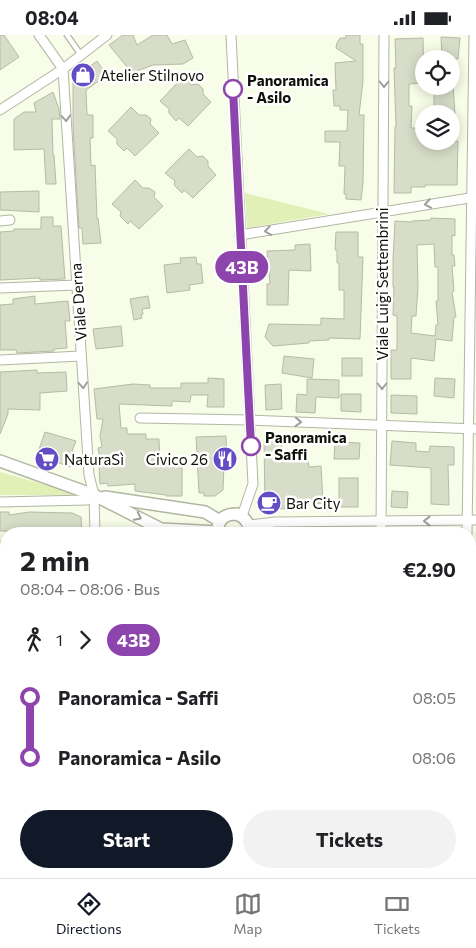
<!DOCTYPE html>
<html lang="en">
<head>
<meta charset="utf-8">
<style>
	body { margin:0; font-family:Commissioner,sans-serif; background:#f2f2f2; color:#202124; height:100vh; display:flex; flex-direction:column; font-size:19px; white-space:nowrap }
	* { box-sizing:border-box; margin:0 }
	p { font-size:16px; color:#757577 }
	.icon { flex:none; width:28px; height:28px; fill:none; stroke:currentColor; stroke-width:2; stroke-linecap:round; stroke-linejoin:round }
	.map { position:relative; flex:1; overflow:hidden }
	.panel { position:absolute; left:0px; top:492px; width:476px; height:351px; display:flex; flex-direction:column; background:#fff; border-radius:20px 20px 0 0; box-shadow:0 2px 12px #0003 }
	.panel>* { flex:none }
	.badge { padding:0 10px; border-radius:16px; font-size:18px; line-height:32px }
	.tools { position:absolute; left:415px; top:15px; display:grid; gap:10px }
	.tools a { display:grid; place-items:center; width:45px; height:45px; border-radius:50%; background:#fff; box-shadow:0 2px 12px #0003; font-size:25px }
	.map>.badge { position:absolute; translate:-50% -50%; box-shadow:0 0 0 2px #fff }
	.legs { display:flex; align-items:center; gap:8px; height:55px; padding:0 20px; font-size:16px }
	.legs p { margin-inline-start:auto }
	.summary { display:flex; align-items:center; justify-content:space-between; height:85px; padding:0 20px }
	h1 { font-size:28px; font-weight:700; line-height:38px }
	.action { display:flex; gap:10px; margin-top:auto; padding:10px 20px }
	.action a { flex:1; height:58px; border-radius:30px; background:#111827; color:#fff; font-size:20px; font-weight:700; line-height:58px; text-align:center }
	.action a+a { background:#f2f2f2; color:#202124 }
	ul { padding:0 20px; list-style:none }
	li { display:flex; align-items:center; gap:18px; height:60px; font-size:19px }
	li i { display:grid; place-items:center; width:8px; height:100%; margin:0 6px; background:currentColor }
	li i::after { content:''; width:12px; height:12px; margin:-6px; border:4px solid; border-radius:50%; background:#fff }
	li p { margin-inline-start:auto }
	li:first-child i { background:linear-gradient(#0000 50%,currentColor 0) }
	li:last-child i { background:linear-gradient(currentColor 50%,#0000 0) }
	.status { display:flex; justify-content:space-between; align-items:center; height:35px; padding:0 25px; background:#fff; direction:ltr }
	.status svg { height:14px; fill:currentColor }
	.dock { display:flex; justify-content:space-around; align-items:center; height:70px; border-top:1px solid #e0e0e0; background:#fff; font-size:14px; color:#757577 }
	.dock a { display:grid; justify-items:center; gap:2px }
	.dock .selected { color:#111827 }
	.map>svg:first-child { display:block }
	.green { fill:#e1f0b6 }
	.building { fill:#d7ddc8; stroke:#b5bba6; fill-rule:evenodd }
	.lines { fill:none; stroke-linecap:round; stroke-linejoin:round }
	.service-casing { stroke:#b1b7a2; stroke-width:7 }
	.minor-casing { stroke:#b1b7a2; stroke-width:11 }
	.tertiary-casing { stroke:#b1b7a2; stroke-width:14 }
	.path { stroke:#aaae9e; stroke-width:2; stroke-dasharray:5 2.5; stroke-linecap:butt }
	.service { stroke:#fff; stroke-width:4.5 }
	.minor { stroke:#fff; stroke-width:9 }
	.tertiary { stroke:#fff; stroke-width:11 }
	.rail { stroke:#3b3e34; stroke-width:3; stroke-dasharray:6 6; stroke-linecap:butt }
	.oneway { stroke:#9f9f9d }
	.line-1-casing { stroke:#fff; stroke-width:11 }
	.line-1 { stroke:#8e44ad; stroke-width:8 }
	.stop-1-dot { fill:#fff; stroke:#8e44ad; stroke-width:2.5 }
	.labels { text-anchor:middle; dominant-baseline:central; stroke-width:5; stroke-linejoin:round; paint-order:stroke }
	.poi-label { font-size:15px; fill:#0e1009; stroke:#fff; text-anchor:start }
	.stop-label { font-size:15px; font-weight:bold; fill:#0e1009; stroke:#fff; text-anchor:start }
	.street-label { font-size:15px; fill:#0e1009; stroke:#fff }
</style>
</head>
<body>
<div class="status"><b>08:04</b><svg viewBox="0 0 49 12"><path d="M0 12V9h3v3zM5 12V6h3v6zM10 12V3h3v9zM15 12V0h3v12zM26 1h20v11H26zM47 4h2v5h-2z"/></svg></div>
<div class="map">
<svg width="476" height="843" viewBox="0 0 476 843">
	<rect width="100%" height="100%" fill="#f7fde8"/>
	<g class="green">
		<polygon points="245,158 329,179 247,193"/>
		<polygon points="0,437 82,460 0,460"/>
		<polygon points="0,505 6,505 6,658 0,657"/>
		<polygon points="470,828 476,830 476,843 456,843 457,838 470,838"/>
	</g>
	<g class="building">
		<polygon points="0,0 4,0 19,22 0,35"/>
		<polygon points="123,0 133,0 137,10 153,0 167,0 172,9 185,5 193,23 183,29 153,30 132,38 109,10"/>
		<polygon points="346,0 360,0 360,9 363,9 363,46 359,80 364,80 363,148 361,165 346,164 346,159 344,159 345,131 339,131 340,107 325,107 325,96 347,96 348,75 340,75 340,71 334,71 333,55 336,55 335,28 356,26 336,13 337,8 340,3 346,3"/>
		<polygon points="441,2 460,3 458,24 442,24"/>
		<polygon points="423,3 424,48 409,49 409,71 412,71 411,93 424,93 424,106 458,106 457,150 425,150 425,152 411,152 411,158 394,158 395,92 396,92 394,33 396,33 395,4"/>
		<polygon points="97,26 107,40 86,55 87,80 93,80 93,103 90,103 91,131 95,130 97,184 98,183 101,208 83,209 82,193 79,193 73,92 73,44"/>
		<polygon points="184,41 191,50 198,49 203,54 203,59 211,67 188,91 179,83 176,86 169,78 169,74 160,66"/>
		<polygon points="434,51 453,51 455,79 434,79"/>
		<polygon points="53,57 59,74 60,84 52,84 53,120 54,120 56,149 46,149 44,114 14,115 14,84 24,77 36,77 34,68"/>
		<polygon points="131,72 139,80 146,80 151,84 150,89 159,98 135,121 127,113 124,116 117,109 117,104 108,96"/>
		<polygon points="189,114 197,122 203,121 208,126 208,131 216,140 193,163 184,155 182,158 174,150 175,146 165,138"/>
		<polygon points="135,145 143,153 149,153 155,157 154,162 163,171 139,194 130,186 128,189 120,181 121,177 112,169"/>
		<polygon points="39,156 39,177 0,175 0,157"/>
		<polygon points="41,182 53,182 53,191 61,191 65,244 40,245 40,243 0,245 0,197 14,196 14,194 41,194"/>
		<path d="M431,183L455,184V201L452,200V220H454L455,231H452L454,256L452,257L456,282H454L452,306L436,304L434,326L411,323V344H391V315H397V281L393,280L394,252H393V225L395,186L412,187V186L431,185ZM434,209L435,232H438V266H436L438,290H436L435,301L411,298L412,281H416L418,252L417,210Z"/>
		<polygon points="336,197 358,197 358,222 363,222 360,304 329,303 329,305 309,306 309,308 273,311 265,302 269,289 321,290 321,283 344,284 344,255 339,255 339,228 337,228 337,215 335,215"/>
		<polygon points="310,209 311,236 289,235 288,270 267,270 267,249 270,249 267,216 295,215 295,210"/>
		<polygon points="196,222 197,229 201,229 203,248 189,250 190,255 167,258 164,230 181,228 180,223"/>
		<polygon points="35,261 35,269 68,266 70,286 65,286 67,313 54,314 54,316 17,318 16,315 0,315 0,270 13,269 13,264"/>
		<polygon points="148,261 150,273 142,274 143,279 141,280 142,283 134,285 130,264"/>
		<polygon points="121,291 123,311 96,314 93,294"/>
		<polygon points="284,321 314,324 312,343 282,338"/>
		<rect x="342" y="323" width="20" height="18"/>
		<polygon points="37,335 37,338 66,337 67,356 40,358 40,375 8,374 8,379 0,399 0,337"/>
		<polygon points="208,343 224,344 224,372 207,372 208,360 191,360 190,367 172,366 172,371 119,369 121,393 127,393 127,399 146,399 146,404 159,404 160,430 182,430 182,461 166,461 166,460 135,456 135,449 108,451 107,448 100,449 99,431 101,431 98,413 102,412 100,401 103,384 97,384 94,354 133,349 150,350 150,353 181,353 181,348 208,348"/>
		<polygon points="435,343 455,344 454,363 434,361"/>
		<polygon points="307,344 339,345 339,363 316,362 315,378 296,377 297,359 307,360"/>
		<polygon points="281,349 282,374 266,375 265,350"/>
		<polygon points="341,359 361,359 361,377 341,376"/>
		<polygon points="391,360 417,361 417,379 391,378"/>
		<polygon points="45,397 76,406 72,416 75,417 70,432 37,420"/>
		<polygon points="226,401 227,428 224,428 223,455 215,461 204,461 204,458 199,458 196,402"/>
		<polygon points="264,404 282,404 281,427 308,426 309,432 321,431 323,468 309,469 309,470 285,470 285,474 265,473"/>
		<polygon points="392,406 416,408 416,416 429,417 430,411 454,412 454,430 448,430 449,470 431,469 431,433 390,430"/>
		<polygon points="335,407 360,408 359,424 334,424"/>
		<rect x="339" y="443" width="19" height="29"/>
		<polygon points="392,456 408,457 407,473 391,472"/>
		<polygon points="0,477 9,477 9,480 29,477 72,478 81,482 82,499 9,499 9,496 0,496"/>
	</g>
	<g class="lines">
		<defs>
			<polyline id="service" points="67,0 81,20"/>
			<g id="minor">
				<polyline points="39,0 63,34 89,440 94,460 95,499"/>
				<polyline points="231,0 253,449 242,481"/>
				<polyline points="0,75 63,34 107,0"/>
				<polyline points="0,186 10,185"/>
				<polyline points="240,200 476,162"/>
				<polyline points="0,253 77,250"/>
				<polyline points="0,325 81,321"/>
				<polyline points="140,383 249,385 476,394"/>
				<polyline points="0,467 87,465 94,460"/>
				<polyline points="249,490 275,487 476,485"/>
				<polyline points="381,499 384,0"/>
				<polyline points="467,499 474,0"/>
				<polyline points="470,571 476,571"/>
				<polyline points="0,665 6,666"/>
				<polyline points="261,838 321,843"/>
				<polyline points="21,843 21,838"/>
				<polyline points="103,843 104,838"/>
			</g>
			<g id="tertiary">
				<polyline points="0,426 94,460 161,494 218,497"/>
				<polyline points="105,462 205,477 220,486"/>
				<path d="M218,492C220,482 227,479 237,479C246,483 250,489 249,499"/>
				<polyline points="470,747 476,747"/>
				<polyline points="246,843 246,838"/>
			</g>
		</defs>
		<use href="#service" class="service-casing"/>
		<use href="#minor" class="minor-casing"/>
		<use href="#tertiary" class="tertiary-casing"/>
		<g class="path">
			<polyline points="470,799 476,800"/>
			<polyline points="470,823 476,824"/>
		</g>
		<use href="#service" class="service"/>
		<use href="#minor" class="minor"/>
		<use href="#tertiary" class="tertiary"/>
		<g class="rail">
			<polyline points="0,686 6,687"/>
			<polyline points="0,709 6,710"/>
			<polyline points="470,811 476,812"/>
		</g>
	</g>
	<defs><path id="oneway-chevron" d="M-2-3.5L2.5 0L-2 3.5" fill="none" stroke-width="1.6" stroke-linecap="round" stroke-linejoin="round" transform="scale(1.25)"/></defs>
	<g class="oneway">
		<use href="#oneway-chevron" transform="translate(384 49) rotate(90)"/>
		<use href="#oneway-chevron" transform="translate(66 83) rotate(86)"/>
		<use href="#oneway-chevron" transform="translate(428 169) rotate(170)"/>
		<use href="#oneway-chevron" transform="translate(268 196) rotate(171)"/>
		<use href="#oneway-chevron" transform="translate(83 350) rotate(86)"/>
		<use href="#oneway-chevron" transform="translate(382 351) rotate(90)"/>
		<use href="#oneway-chevron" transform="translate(298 387) rotate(2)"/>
		<use href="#oneway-chevron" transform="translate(138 482) rotate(27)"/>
		<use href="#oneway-chevron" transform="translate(427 486) rotate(180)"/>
	</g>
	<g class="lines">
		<defs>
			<polyline id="line-1" points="233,54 251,411"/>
		</defs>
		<use href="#line-1" class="line-1-casing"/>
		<use href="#line-1" class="line-1"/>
	</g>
	<defs>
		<symbol id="shop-disc" viewBox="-11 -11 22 22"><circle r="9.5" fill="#634cc5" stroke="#fff"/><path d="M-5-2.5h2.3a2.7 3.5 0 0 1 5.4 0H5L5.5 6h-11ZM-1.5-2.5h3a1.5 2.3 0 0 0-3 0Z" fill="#fff"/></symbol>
		<symbol id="supermarket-disc" viewBox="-11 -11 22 22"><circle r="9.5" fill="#634cc5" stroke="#fff"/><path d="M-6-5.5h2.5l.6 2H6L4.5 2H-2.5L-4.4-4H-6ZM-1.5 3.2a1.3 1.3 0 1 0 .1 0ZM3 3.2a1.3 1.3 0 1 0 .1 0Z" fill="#fff"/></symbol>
		<symbol id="restaurant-disc" viewBox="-11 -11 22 22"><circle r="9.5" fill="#634cc5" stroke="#fff"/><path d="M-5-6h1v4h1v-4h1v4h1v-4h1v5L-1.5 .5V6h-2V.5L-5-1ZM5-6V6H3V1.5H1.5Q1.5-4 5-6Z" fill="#fff"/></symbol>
		<symbol id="cafe-disc" viewBox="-11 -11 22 22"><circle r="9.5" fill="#634cc5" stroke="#fff"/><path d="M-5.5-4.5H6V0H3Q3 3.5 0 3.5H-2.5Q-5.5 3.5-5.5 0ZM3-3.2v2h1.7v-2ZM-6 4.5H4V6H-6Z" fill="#fff"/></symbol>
	</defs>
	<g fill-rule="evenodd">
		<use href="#shop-disc" x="69" y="26" width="28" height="28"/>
		<use href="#supermarket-disc" x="33" y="410" width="28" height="28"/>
		<use href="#restaurant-disc" x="211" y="410" width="28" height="28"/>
		<use href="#cafe-disc" x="255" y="454" width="28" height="28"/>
	</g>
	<g class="stop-1-dot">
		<circle cx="233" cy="54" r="9"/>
		<circle cx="251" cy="411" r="9"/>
	</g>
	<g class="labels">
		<g class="poi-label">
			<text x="100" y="40">Atelier Stilnovo</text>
			<text x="64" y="424">NaturaSì</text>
			<text x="208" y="424" text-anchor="end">Civico 26</text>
			<text x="286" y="468">Bar City</text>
		</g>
		<g class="stop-label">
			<text x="247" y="45">Panoramica<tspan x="247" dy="17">- Asilo</tspan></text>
			<text x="265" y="402">Panoramica<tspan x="265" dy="17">- Saffi</tspan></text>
		</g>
		<g class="street-label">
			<text transform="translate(382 249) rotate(-90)">Viale Luigi Settembrini</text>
			<text transform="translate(78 267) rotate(-94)">Viale Derna</text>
		</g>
	</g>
</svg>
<div class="tools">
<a><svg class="icon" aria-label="locate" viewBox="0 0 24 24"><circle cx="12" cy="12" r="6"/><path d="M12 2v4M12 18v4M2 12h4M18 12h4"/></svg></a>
<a><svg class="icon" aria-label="layers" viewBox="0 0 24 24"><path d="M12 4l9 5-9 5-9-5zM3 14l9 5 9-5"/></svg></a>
</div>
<b class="badge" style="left:242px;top:232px;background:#8e44ad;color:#fff">43B</b>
<section class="panel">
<div class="summary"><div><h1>2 min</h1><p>08:04 – 08:06 · Bus</p></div><b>€2.90</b></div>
<div class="legs"><svg class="icon" aria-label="walk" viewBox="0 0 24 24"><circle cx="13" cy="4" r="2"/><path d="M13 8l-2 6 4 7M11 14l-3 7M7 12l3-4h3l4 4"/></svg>1<svg class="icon" aria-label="forward" viewBox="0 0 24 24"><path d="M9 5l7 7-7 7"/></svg><b class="badge" style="background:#8e44ad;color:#fff">43B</b></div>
<ul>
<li><i style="color:#8e44ad"></i><b>Panoramica - Saffi</b><p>08:05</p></li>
<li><i style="color:#8e44ad"></i><b>Panoramica - Asilo</b><p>08:06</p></li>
</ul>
<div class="action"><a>Start</a><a>Tickets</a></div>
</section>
</div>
<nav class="dock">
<a class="selected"><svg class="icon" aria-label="directions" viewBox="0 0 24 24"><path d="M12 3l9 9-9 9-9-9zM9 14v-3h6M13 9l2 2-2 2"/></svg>Directions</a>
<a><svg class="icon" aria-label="map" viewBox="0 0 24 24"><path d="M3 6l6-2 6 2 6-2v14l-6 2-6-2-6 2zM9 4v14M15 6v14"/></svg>Map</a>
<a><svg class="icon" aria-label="tickets" viewBox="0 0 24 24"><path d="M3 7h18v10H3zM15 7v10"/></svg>Tickets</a>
</nav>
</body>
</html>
